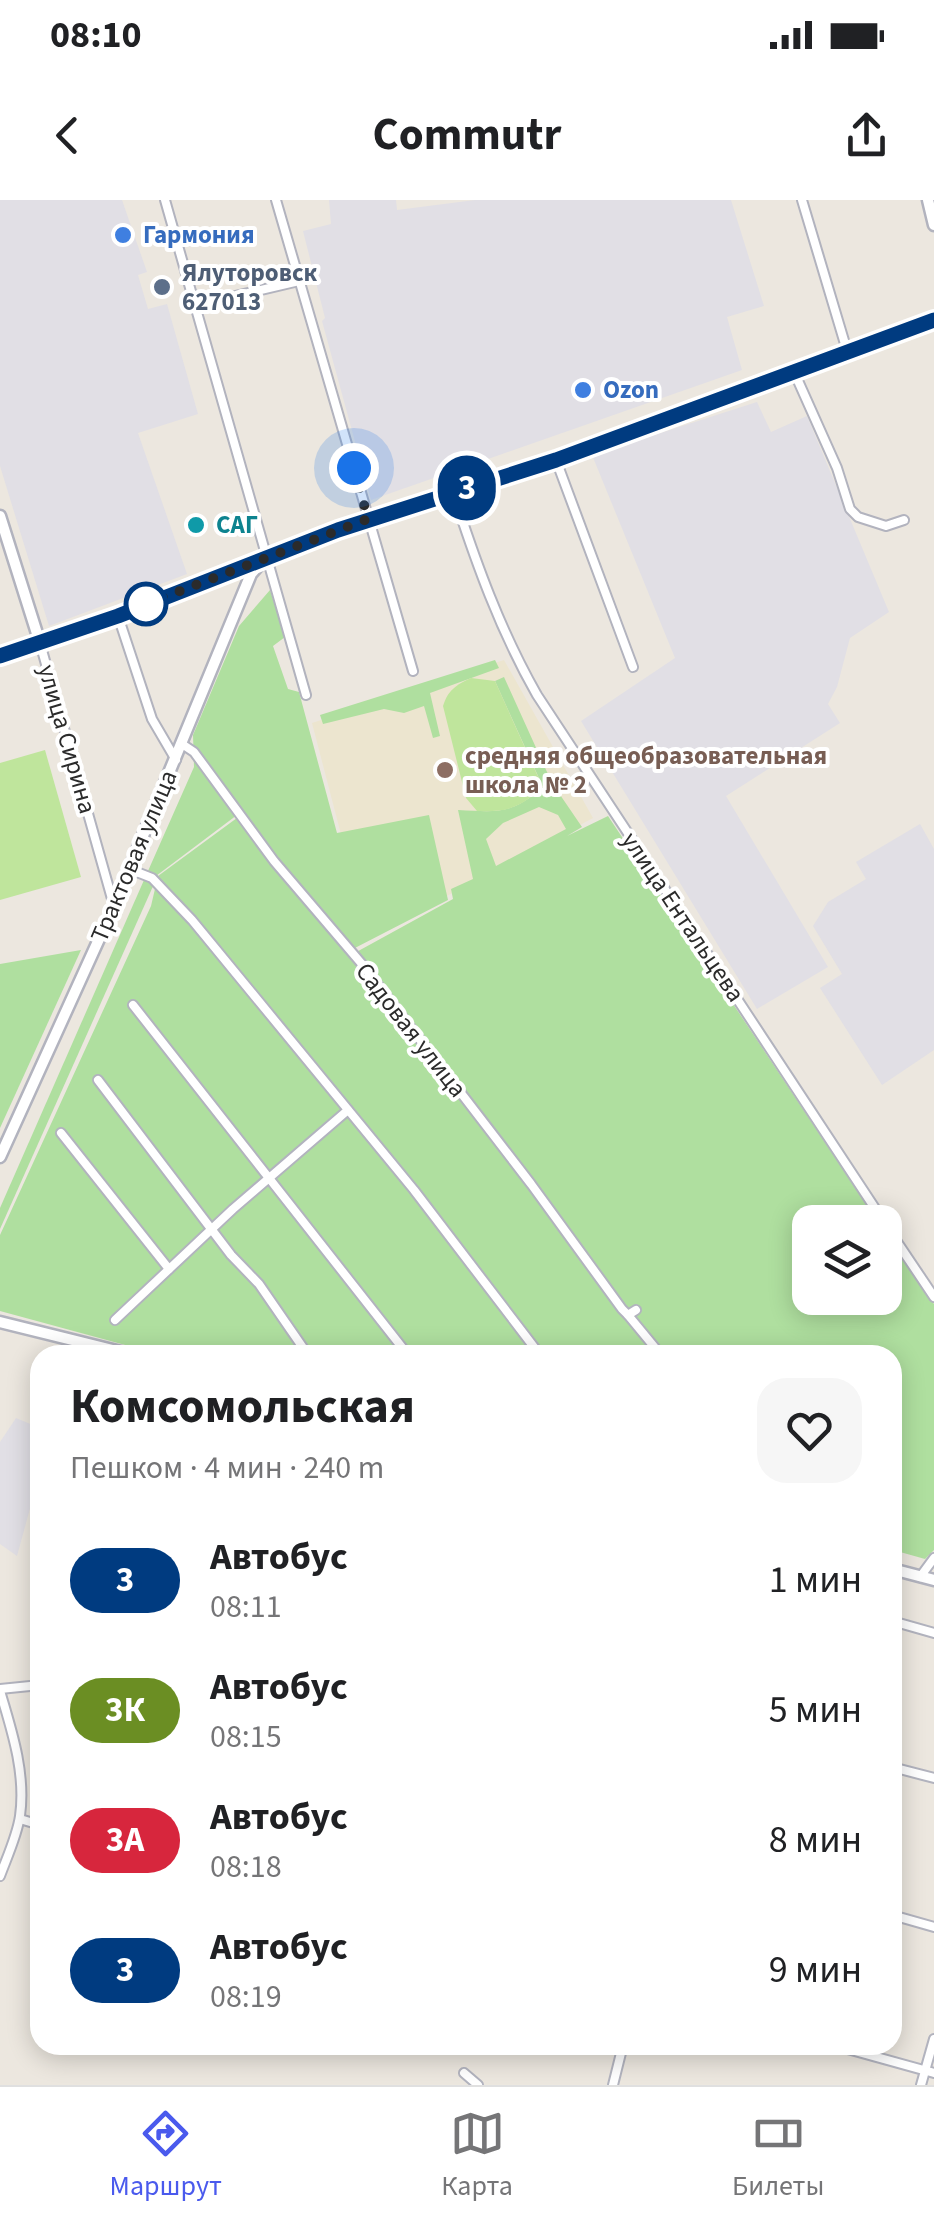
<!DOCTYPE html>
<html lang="ru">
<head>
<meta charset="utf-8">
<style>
	body { margin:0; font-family:"Source Sans 3",sans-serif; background:#f6f6f6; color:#202124; height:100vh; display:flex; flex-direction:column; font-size:38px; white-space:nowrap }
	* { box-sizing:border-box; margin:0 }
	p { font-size:32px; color:#757577 }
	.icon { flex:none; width:55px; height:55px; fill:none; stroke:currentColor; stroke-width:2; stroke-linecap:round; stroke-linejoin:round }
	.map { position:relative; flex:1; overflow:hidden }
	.drawer { position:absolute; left:30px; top:1145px; width:872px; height:710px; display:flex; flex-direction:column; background:#fff; border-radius:30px; box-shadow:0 5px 25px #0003 }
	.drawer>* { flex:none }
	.badge { padding:0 20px; border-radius:32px; font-size:35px; line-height:65px }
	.controls { position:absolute; left:792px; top:1005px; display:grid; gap:20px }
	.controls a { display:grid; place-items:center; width:110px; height:110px; border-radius:20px; background:#fff; box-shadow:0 5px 25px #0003; font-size:50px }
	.you { position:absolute; width:50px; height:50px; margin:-25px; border:8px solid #fff; border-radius:50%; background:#1a73e8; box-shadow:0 0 0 15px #1a73e833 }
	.map>.badge { position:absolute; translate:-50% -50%; box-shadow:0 0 0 5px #fff }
	.round { display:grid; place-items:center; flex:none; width:105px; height:105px; border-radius:30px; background:#f6f6f6 }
	.overview { display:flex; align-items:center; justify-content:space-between; height:170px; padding:0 40px }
	h1 { font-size:48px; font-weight:700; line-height:75px }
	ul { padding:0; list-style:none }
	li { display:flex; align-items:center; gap:30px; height:130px; padding:0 40px }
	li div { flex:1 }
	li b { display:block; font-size:38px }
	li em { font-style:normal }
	li .badge { min-width:110px; font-weight:700; text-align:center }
	.status { display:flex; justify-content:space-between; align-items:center; height:70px; padding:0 50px; background:#fff; direction:ltr }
	.status svg { height:28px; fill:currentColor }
	header { display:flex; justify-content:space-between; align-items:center; height:130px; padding:0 40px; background:#fff; font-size:45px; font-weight:700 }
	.dock { display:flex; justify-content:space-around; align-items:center; height:140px; border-top:2px solid #e0e0e0; background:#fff; font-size:28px; color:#757577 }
	.dock a { display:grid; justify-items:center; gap:5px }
	.dock .active { color:#4a5aed }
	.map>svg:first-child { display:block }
	.industrial { fill:#e1dfe5 }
	.education { fill:#ece5cf }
	.green { fill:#afdf9f; fill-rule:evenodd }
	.pitch { fill:#bfe59c }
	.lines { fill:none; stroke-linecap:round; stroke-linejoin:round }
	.minor-casing { stroke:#b2b3be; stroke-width:12 }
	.tertiary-casing { stroke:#b2b3be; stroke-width:15 }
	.minor { stroke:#fff; stroke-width:8 }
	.tertiary { stroke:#fff; stroke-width:10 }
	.line-casing { stroke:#fff; stroke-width:22 }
	.line { stroke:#003b80; stroke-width:15 }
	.walk { stroke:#2b2b2b; stroke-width:10; stroke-dasharray:0 18 }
	.shop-dot { fill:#3f7fe0; stroke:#fff; stroke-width:4 }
	.service-dot { fill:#5c6f8a; stroke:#fff; stroke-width:4 }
	.culture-dot { fill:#0f9aa8; stroke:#fff; stroke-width:4 }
	.stop-dot { fill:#fff; stroke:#003b80; stroke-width:5 }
	.education-dot { fill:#8d6e63; stroke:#fff; stroke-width:4 }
	.labels { text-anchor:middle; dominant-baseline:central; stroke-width:8; stroke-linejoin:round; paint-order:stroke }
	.shop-label { font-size:25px; font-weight:bold; fill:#366cbe; stroke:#fff; text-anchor:start }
	.service-label { font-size:25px; font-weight:bold; fill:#4e5e75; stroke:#fff; text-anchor:start }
	.culture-label { font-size:25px; font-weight:bold; fill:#0d838f; stroke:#fff; text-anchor:start }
	.street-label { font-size:25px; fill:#2b2b2b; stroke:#fff }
	.education-label { font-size:25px; font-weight:bold; fill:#785e54; stroke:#fff; text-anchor:start }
</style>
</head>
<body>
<div class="status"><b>08:10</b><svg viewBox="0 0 49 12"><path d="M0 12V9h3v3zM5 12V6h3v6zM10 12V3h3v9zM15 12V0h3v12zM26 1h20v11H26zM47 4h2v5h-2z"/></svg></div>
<header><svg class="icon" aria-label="back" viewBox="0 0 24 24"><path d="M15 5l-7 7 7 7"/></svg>Commutr<svg class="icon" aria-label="share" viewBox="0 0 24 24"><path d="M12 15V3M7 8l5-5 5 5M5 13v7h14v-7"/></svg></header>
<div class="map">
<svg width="934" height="1885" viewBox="0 0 934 1885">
	<rect width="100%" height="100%" fill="#ece7df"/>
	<g class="industrial">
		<polygon points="0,0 122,0 147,72 138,75 148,109 167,104 198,214 138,233 187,374 49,426 0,266"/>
		<polygon points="329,0 396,0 397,10 475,0 731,0 764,106 727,117 742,170 371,300 322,121 325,118 303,31 331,24"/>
		<polygon points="757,202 771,232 807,216 889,412 850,438 837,487 828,504 840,523 726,596 828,767 757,809 581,521 675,458 592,255"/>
		<polygon points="920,624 934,649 934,850 882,885 820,788 842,774 813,726 828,702 866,679 856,662"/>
		<polygon points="16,1218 40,1228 40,1272 17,1356 0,1344 0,1242"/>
	</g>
	<polygon class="education" points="504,460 593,618 368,738 312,523"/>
	<g class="green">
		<polygon points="270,390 285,437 273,446 288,489 299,492 337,633 429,615 448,700 351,750 241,612 156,676 148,671 194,567 193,535 239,426"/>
		<polygon points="495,460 499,468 430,493 440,536 433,538 424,506 404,513 384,509 323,524 320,515"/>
		<path d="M504,477L552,583L582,627L567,636L608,616L878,1022H810V1098H885V1032L934,1104V1350L925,1359L893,1350L892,1155H162L0,1111V1035L151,706L158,676L241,615L351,755L453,699L451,689L473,679L458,610C498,612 511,615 543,587L495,481ZM539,607L558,615L566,629L496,666L486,639L503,623Z"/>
		<polygon points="144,680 154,684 0,1029 0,1008"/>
		<polygon points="81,750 0,928 0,764"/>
	</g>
	<g class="pitch">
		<path d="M471,478L495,481L540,581L539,590C518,609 505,612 477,611L466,598L443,506C448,490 456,485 471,478Z"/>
		<polygon points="45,550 81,677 0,700 0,563"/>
	</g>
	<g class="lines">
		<defs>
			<g id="minor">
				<polyline points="165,0 306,495"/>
				<polyline points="276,0 413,471"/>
				<polyline points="802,0 848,154"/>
				<polyline points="197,105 299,81"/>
				<polyline points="795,174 837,268 850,309 858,317 886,326 904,320"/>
				<polyline points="556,260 633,467"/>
				<path d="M453,292C476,363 500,430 537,495L884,1022"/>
				<polyline points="118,416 152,519 176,560"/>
				<polyline points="0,456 40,443 114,706"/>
				<polyline points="182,544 194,552 274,661 361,763 531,984 622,1109 628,1115 636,1110"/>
				<polyline points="129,669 152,678 192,720 414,990 540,1155"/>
				<polyline points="133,805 408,1155"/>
				<polyline points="98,880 231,1055 259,1084 308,1155"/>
				<polyline points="61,933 169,1069"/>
				<polyline points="885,1024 934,1097"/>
				<polyline points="628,1115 661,1155"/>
				<polyline points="115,1120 233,1009 348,910"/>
				<polyline points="920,1377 934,1358"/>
				<polyline points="892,1421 934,1433"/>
				<polyline points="0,1489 40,1485"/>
				<path d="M0,1491C12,1531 26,1574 20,1616C17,1636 7,1657 0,1676"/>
				<polyline points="892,1567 934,1578"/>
				<polyline points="20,1619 40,1625"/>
				<polyline points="892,1715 934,1727"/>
				<polyline points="833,1845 934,1873"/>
				<polyline points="464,1873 478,1885"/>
				<polyline points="613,1885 623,1845"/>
				<polyline points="921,1885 934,1839"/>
			</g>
			<g id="tertiary">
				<polyline points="928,0 934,25"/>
				<polyline points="0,316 40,443 118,416 266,356 368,319 556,260 934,120"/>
				<polyline points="0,957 114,706 251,374 266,357"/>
				<polyline points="0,1122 133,1155"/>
				<polyline points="892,1369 934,1380"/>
			</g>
		</defs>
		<use href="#minor" class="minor-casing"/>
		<use href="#tertiary" class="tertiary-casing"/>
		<use href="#minor" class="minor"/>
		<use href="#tertiary" class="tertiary"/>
	</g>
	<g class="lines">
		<defs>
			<polyline id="line" points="0,456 118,416 338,330 556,260 934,120"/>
		</defs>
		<use href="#line" class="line-casing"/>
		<use href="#line" class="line"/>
		<polyline class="walk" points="146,404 368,319 354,268"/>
	</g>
	<g class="shop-dot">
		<circle cx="123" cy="35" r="10"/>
		<circle cx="583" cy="190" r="10"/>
	</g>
	<circle class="service-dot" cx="162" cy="87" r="10"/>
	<circle class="culture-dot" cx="196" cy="325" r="10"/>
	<circle class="stop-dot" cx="146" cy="404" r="20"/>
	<circle class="education-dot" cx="445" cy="570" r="10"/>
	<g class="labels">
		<g class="shop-label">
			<text x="143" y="35">Гармония</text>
			<text x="603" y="190">Ozon</text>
		</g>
		<g class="service-label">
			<text x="182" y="73">Ялуторовск<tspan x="182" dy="29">627013</tspan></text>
		</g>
		<g class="culture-label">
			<text x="216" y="325">САГ</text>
		</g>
		<g class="street-label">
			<text transform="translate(67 539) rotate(74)">улица Сирина</text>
			<text transform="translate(134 656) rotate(-67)">Трактовая улица</text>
			<text transform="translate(683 717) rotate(56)">улица Ентальцева</text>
			<text transform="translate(411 830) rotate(52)">Садовая улица</text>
		</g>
		<g class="education-label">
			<text x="465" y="556">средняя общеобразовательная<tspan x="465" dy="29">школа № 2</tspan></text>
		</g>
	</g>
</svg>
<div class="controls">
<a><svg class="icon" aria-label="layers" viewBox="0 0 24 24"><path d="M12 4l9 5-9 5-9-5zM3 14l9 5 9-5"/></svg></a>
</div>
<div class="you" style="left:354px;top:268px"></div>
<b class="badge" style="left:467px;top:288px;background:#003b80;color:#fff">3</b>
<section class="drawer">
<div class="overview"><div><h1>Комсомольская</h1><p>Пешком · 4 мин · 240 m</p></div><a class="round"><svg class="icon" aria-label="heart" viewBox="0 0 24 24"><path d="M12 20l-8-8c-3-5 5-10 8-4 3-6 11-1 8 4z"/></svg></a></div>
<ul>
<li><span class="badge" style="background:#003b80;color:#fff">3</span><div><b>Автобус</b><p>08:11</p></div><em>1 мин</em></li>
<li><span class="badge" style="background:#6b8e23;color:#fff">3К</span><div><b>Автобус</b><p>08:15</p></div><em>5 мин</em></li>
<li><span class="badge" style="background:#d7263d;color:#fff">3А</span><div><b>Автобус</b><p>08:18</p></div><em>8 мин</em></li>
<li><span class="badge" style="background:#003b80;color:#fff">3</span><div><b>Автобус</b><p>08:19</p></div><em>9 мин</em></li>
</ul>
</section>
</div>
<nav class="dock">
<a class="active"><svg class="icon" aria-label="directions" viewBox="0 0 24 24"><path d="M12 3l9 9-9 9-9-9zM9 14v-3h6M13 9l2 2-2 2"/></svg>Маршрут</a>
<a><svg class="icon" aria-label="map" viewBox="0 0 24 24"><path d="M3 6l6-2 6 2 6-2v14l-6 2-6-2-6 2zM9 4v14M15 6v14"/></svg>Карта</a>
<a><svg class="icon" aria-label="tickets" viewBox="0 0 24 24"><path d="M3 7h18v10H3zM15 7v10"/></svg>Билеты</a>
</nav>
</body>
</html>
